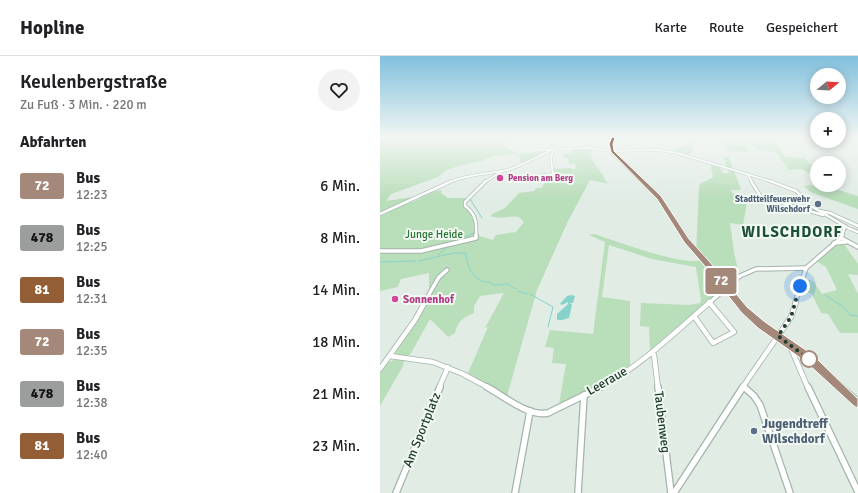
<!DOCTYPE html>
<html lang="de">
<head>
<meta charset="utf-8">
<style>
	body { margin:0; font-family:Signika,sans-serif; background:#f2f2f2; color:#202124; height:100vh; display:flex; flex-direction:column; font-size:15px; white-space:nowrap }
	* { box-sizing:border-box; margin:0 }
	p { font-size:13px; color:#757577 }
	.icon { flex:none; width:22px; height:22px; fill:none; stroke:currentColor; stroke-width:2; stroke-linecap:round; stroke-linejoin:round }
	.map { position:relative; flex:1; overflow:hidden }
	.details { display:flex; flex-direction:column; background:#fff; width:380px }
	.details>* { flex:none }
	.badge { padding:0 8px; border-radius:3px; font-size:14px; line-height:26px }
	.needle { width:26px; rotate:72deg }
	.controls { position:absolute; left:430px; top:12px; display:grid; gap:8px }
	.controls a { display:grid; place-items:center; width:36px; height:36px; border-radius:50%; background:#fff; box-shadow:0 2px 10px #0003; font-size:20px }
	.you { position:absolute; width:20px; height:20px; margin:-10px; border:3px solid #fff; border-radius:50%; background:#1a73e8; box-shadow:0 0 0 6px #1a73e833 }
	.map>.badge { position:absolute; translate:-50% -50%; box-shadow:0 0 0 2px #fff }
	h2 { padding:0 20px; font-size:15px; line-height:36px }
	.round { display:grid; place-items:center; flex:none; width:42px; height:42px; border-radius:21px; background:#f2f2f2 }
	.summary { display:flex; align-items:center; justify-content:space-between; height:68px; padding:0 20px }
	h1 { font-size:19px; font-weight:600; line-height:30px }
	ul { padding:0; list-style:none }
	li { display:flex; align-items:center; gap:12px; height:52px; padding:0 20px }
	li div { flex:1 }
	li b { display:block; font-size:15px }
	li em { font-style:normal }
	li .badge { min-width:44px; font-weight:700; text-align:center }
	header { display:flex; align-items:center; gap:24px; box-sizing:border-box; height:56px; padding:0 20px; background:#fff; border-bottom:1px solid #e0e0e0 }
	header strong { font-size:19px }
	nav { display:flex; gap:22px; margin-inline-start:auto; font-size:14px }
	main { display:flex; flex:1; min-height:0 }
	.map>svg:first-child { display:block }
	.green { fill:#b9deba }
	.water { fill:#87d3cc }
	.lines { fill:none; stroke-linecap:round; stroke-linejoin:round }
	.stream { stroke:#87d3cc; stroke-width:1 }
	.street-far4-casing { stroke:#a4b4ab; stroke-width:3 }
	.street-far3-casing { stroke:#a4b4ab; stroke-width:4 }
	.street-far2-casing { stroke:#a4b4ab; stroke-width:5.5 }
	.street-far1-casing { stroke:#a4b4ab; stroke-width:6 }
	.street-casing { stroke:#a4b4ab; stroke-width:8 }
	.secondary-casing { stroke:#a2bbac; stroke-width:2 }
	.street-far4 { stroke:#fff; stroke-width:2 }
	.street-far3 { stroke:#fff; stroke-width:2.5 }
	.street-far2 { stroke:#fff; stroke-width:3.5 }
	.street-far1 { stroke:#fff; stroke-width:4.5 }
	.street { stroke:#fff; stroke-width:5.5 }
	.secondary { fill:#fff; fill-rule:evenodd }
	.line { fill:#a4897a; stroke:#fff }
	.walk { stroke:#213d2f; stroke-width:4; stroke-dasharray:0 7.2 }
	.hotel-dot { fill:#d1479c; stroke:#f2f9f3; stroke-width:1.5 }
	.service-dot { fill:#5c6f8a; stroke:#f2f9f3; stroke-width:1.5 }
	.stop-dot { fill:#fff; stroke:#a4897a; stroke-width:2 }
	.labels { text-anchor:middle; dominant-baseline:central; stroke-width:4; stroke-linejoin:round; paint-order:stroke }
	.far-hotel-label { font-size:9px; font-weight:bold; fill:#b23c85; stroke:#f2f9f3; text-anchor:start }
	.far-service-label { font-size:9px; font-weight:bold; fill:#4e5e75; stroke:#f2f9f3; text-anchor:end }
	.park-label { font-size:11px; fill:#2a7634; stroke:#f2f9f3 }
	.hotel-label { font-size:11px; font-weight:bold; fill:#b23c85; stroke:#f2f9f3; text-anchor:start }
	.near-street-label { font-size:13px; fill:#213d2f; stroke:#f2f9f3 }
	.near-service-label { font-size:13px; font-weight:bold; fill:#4e5e75; stroke:#f2f9f3; text-anchor:start }
	.district-label { font-size:15px; font-weight:bold; letter-spacing:1px; fill:#1c5037; stroke:#f2f9f3 }
</style>
</head>
<body>
<header>
<strong>Hopline</strong>
<nav><a>Karte</a><a>Route</a><a>Gespeichert</a></nav>
</header>
<main>
<section class="details">
<div class="summary"><div><h1>Keulenbergstraße</h1><p>Zu Fuß · 3 Min. · 220 m</p></div><a class="round"><svg class="icon" aria-label="heart" viewBox="0 0 24 24"><path d="M12 20l-8-8c-3-5 5-10 8-4 3-6 11-1 8 4z"/></svg></a></div>
<h2>Abfahrten</h2>
<ul>
<li><span class="badge" style="background:#a4897a;color:#fff">72</span><div><b>Bus</b><p>12:23</p></div><em>6 Min.</em></li>
<li><span class="badge" style="background:#9c9d9d;color:#111">478</span><div><b>Bus</b><p>12:25</p></div><em>8 Min.</em></li>
<li><span class="badge" style="background:#935e36;color:#fff">81</span><div><b>Bus</b><p>12:31</p></div><em>14 Min.</em></li>
<li><span class="badge" style="background:#a4897a;color:#fff">72</span><div><b>Bus</b><p>12:35</p></div><em>18 Min.</em></li>
<li><span class="badge" style="background:#9c9d9d;color:#111">478</span><div><b>Bus</b><p>12:38</p></div><em>21 Min.</em></li>
<li><span class="badge" style="background:#935e36;color:#fff">81</span><div><b>Bus</b><p>12:40</p></div><em>23 Min.</em></li>
</ul>
</section>
<div class="map">
<svg width="478" height="437" viewBox="0 0 478 437">
	<rect width="100%" height="100%" fill="#e1ece5"/>
	<g class="green">
		<polygon points="0,82 118,82 117,84 127,85 124,87 126,92 139,98 172,94 141,107 139,98 113,100 102,105 81,109 67,114 58,121 11,138 6,145 34,141 0,157"/>
		<polygon points="342,82 393,82 405,101 425,102 430,108 437,111 437,120 421,113 409,114 396,96 382,95 369,88 366,89 367,96 347,95"/>
		<polygon points="314,86 313,93 309,100 292,95 309,87"/>
		<path d="M212,92C209,103 215,107 220,115C224,120 224,124 229,128L210,124L188,165L157,234L127,340L88,317L108,271L105,272L124,237L100,240L94,250V257C84,261 77,265 75,277L68,281L50,263L30,299H16L15,296L35,265L49,236V217L21,223L18,231L0,235V159L29,145L32,146L41,142L39,141L50,136L62,134L61,137L68,142H88L85,146L86,150C104,163 91,166 99,180L113,184L116,179L136,176L144,166L139,161C130,159 121,164 111,160L112,158L125,152L139,137L154,135L156,132H161L170,119L174,118L172,113L191,112L192,113H197L195,108H189L188,102H184L183,98L191,97V93Z"/>
		<path d="M343,101H349L361,134H351L352,137L368,140L363,169L350,167L354,196L359,219L270,294L269,271L260,270L261,247L309,249L320,247L321,244L316,211L272,203L229,189L222,241L250,245V310L234,322L179,348L186,308L172,307L174,292L165,291L170,274L213,278L225,186L209,179L214,178C233,184 305,211 320,204L316,199L319,131L320,128L333,121L330,107L339,109L343,117H349Z"/>
		<polygon points="429,129 452,132 478,140 478,153 430,136 424,130"/>
		<polygon points="455,188 464,188 478,208 478,219 468,218 478,238 478,277 460,277 448,258 441,257 432,238 421,234 425,222 433,225 442,238 457,234 446,211 436,205"/>
		<polygon points="14,304 24,304 23,310 0,350 0,317 6,307"/>
	</g>
	<polygon class="water" points="191,239 195,240 193,247 190,247 192,249 189,262 182,264 177,264 177,258 188,248 188,246 182,249 180,248 187,240"/>
	<g class="lines">
		<g class="stream">
			<polyline points="90,143 102,162"/>
			<polyline points="73,185 94,177"/>
			<polyline points="58,199 69,190"/>
			<path d="M38,205L74,197H86C86,207 91,221 102,225C107,227 108,224 114,229L127,228L136,233"/>
			<polyline points="0,206 35,205"/>
			<polyline points="138,235 147,238"/>
			<polyline points="150,238 173,251 168,271"/>
			<polyline points="445,239 462,250 470,259 478,260"/>
		</g>
		<defs>
			<g id="street-far4">
				<polyline points="163,94 210,92 232,95 278,94 297,97 393,126"/>
				<polyline points="368,119 372,126"/>
				<polyline points="152,121 148,123 155,120 173,118 171,103 173,94"/>
				<path d="M70,126C87,118 109,118 127,114C142,110 156,101 170,95"/>
				<polyline points="105,126 122,115"/>
			</g>
			<g id="street-far3">
				<polyline points="371,125 381,141 443,159"/>
				<polyline points="390,125 416,135 431,150 468,172 478,176"/>
				<polyline points="440,155 450,157 478,170"/>
				<polyline points="0,158 72,125"/>
				<path d="M96,180C97,167 96,158 85,150V146L106,125"/>
				<polyline points="462,180 465,170"/>
			</g>
			<g id="street-far2">
				<polyline points="461,182 478,191"/>
				<polyline points="454,187 466,186"/>
				<polyline points="0,195 41,195 96,182 96,179"/>
				<polyline points="44,247 59,221 67,214"/>
				<polyline points="329,247 360,220 376,213 426,212"/>
				<polyline points="415,247 426,212 461,182 462,179"/>
			</g>
			<g id="street-far1">
				<polyline points="314,260 333,287 354,276 329,246"/>
				<polyline points="410,290 428,332"/>
				<polyline points="272,296 274,299 278,332"/>
				<polyline points="10,300 53,306 83,318 109,332"/>
				<polyline points="0,313 35,264 45,246"/>
				<polyline points="363,330 365,332"/>
				<polyline points="59,332 68,311"/>
				<path d="M219,332C260,311 295,276 330,246"/>
				<polyline points="362,332 411,261 416,246"/>
			</g>
			<g id="street">
				<path d="M107,331C124,340 148,361 168,357L221,331"/>
				<polyline points="278,331 291,437"/>
				<polyline points="364,331 374,340 380,349 410,437"/>
				<polyline points="428,331 478,436"/>
				<polyline points="16,437 60,331"/>
				<polyline points="135,437 150,355"/>
				<polyline points="198,437 204,339"/>
				<polyline points="294,437 363,331"/>
			</g>
			<polygon id="secondary" points="232,82 234,82 232,88 233,95 280,141 309,184 329,206 366,252 383,267 431,301 478,342 478,351 475,350 427,305 379,271 362,256 325,208 305,186 278,143 231,96 230,88"/>
		</defs>
		<use href="#street-far4" class="street-far4-casing"/>
		<use href="#street-far3" class="street-far3-casing"/>
		<use href="#street-far2" class="street-far2-casing"/>
		<use href="#street-far1" class="street-far1-casing"/>
		<use href="#street" class="street-casing"/>
		<use href="#secondary" class="secondary-casing"/>
		<use href="#street-far4" class="street-far4"/>
		<use href="#street-far3" class="street-far3"/>
		<use href="#street-far2" class="street-far2"/>
		<use href="#street-far1" class="street-far1"/>
		<use href="#street" class="street"/>
		<use href="#secondary" class="secondary"/>
	</g>
	<linearGradient id="sky" x2="0" y2="1"><stop stop-color="#81c0dd"/><stop offset="0.57" stop-color="#f2f6f3"/><stop offset="1" stop-color="#f2f6f3" stop-opacity="0"/></linearGradient>
	<rect width="478" height="143" fill="url(#sky)"/>
	<polygon class="line" points="232,81 235,82 233,88 234,95 281,140 309,183 329,205 367,251 385,266 433,299 478,343 478,352 474,350 426,306 378,272 361,256 324,209 304,186 277,143 231,96 229,88"/>
	<g class="lines">
		<polyline class="walk" points="420,230 411,261 398,280 429,303"/>
	</g>
	<g class="hotel-dot">
		<circle cx="120" cy="122" r="4"/>
		<circle cx="15" cy="243" r="4"/>
	</g>
	<g class="service-dot">
		<circle cx="438" cy="148" r="4"/>
		<circle cx="374" cy="375" r="4"/>
	</g>
	<circle class="stop-dot" cx="429" cy="303" r="8"/>
	<g class="labels">
		<g class="far-hotel-label">
			<text x="128" y="122">Pension am Berg</text>
		</g>
		<g class="far-service-label">
			<text x="430" y="143">Stadtteilfeuerwehr<tspan x="430" dy="10">Wilschdorf</tspan></text>
		</g>
		<g class="park-label">
			<text x="54" y="178">Junge Heide</text>
		</g>
		<g class="hotel-label">
			<text x="23" y="243">Sonnenhof</text>
		</g>
		<g class="near-street-label">
			<text transform="translate(227 325) rotate(-30)">Leeraue</text>
			<text transform="translate(282 366) rotate(83)">Taubenweg</text>
			<text transform="translate(42 374) rotate(-68)">Am Sportplatz</text>
		</g>
		<g class="near-service-label">
			<text x="382" y="368">Jugendtreff<tspan x="382" dy="15">Wilschdorf</tspan></text>
		</g>
		<g class="district-label">
			<text x="412" y="176">WILSCHDORF</text>
		</g>
	</g>
</svg>
<div class="controls">
<a><svg class="needle" viewBox="-14 -14 28 28"><path d="M0-13l5 13h-10z" fill="#e53935"/><path d="M0 13l5-13h-10z" fill="#757577"/></svg></a>
<a>+</a>
<a>−</a>
</div>
<div class="you" style="left:420px;top:230px"></div>
<b class="badge" style="left:341px;top:225px;background:#a4897a;color:#fff">72</b>
</div>
</main>
</body>
</html>
